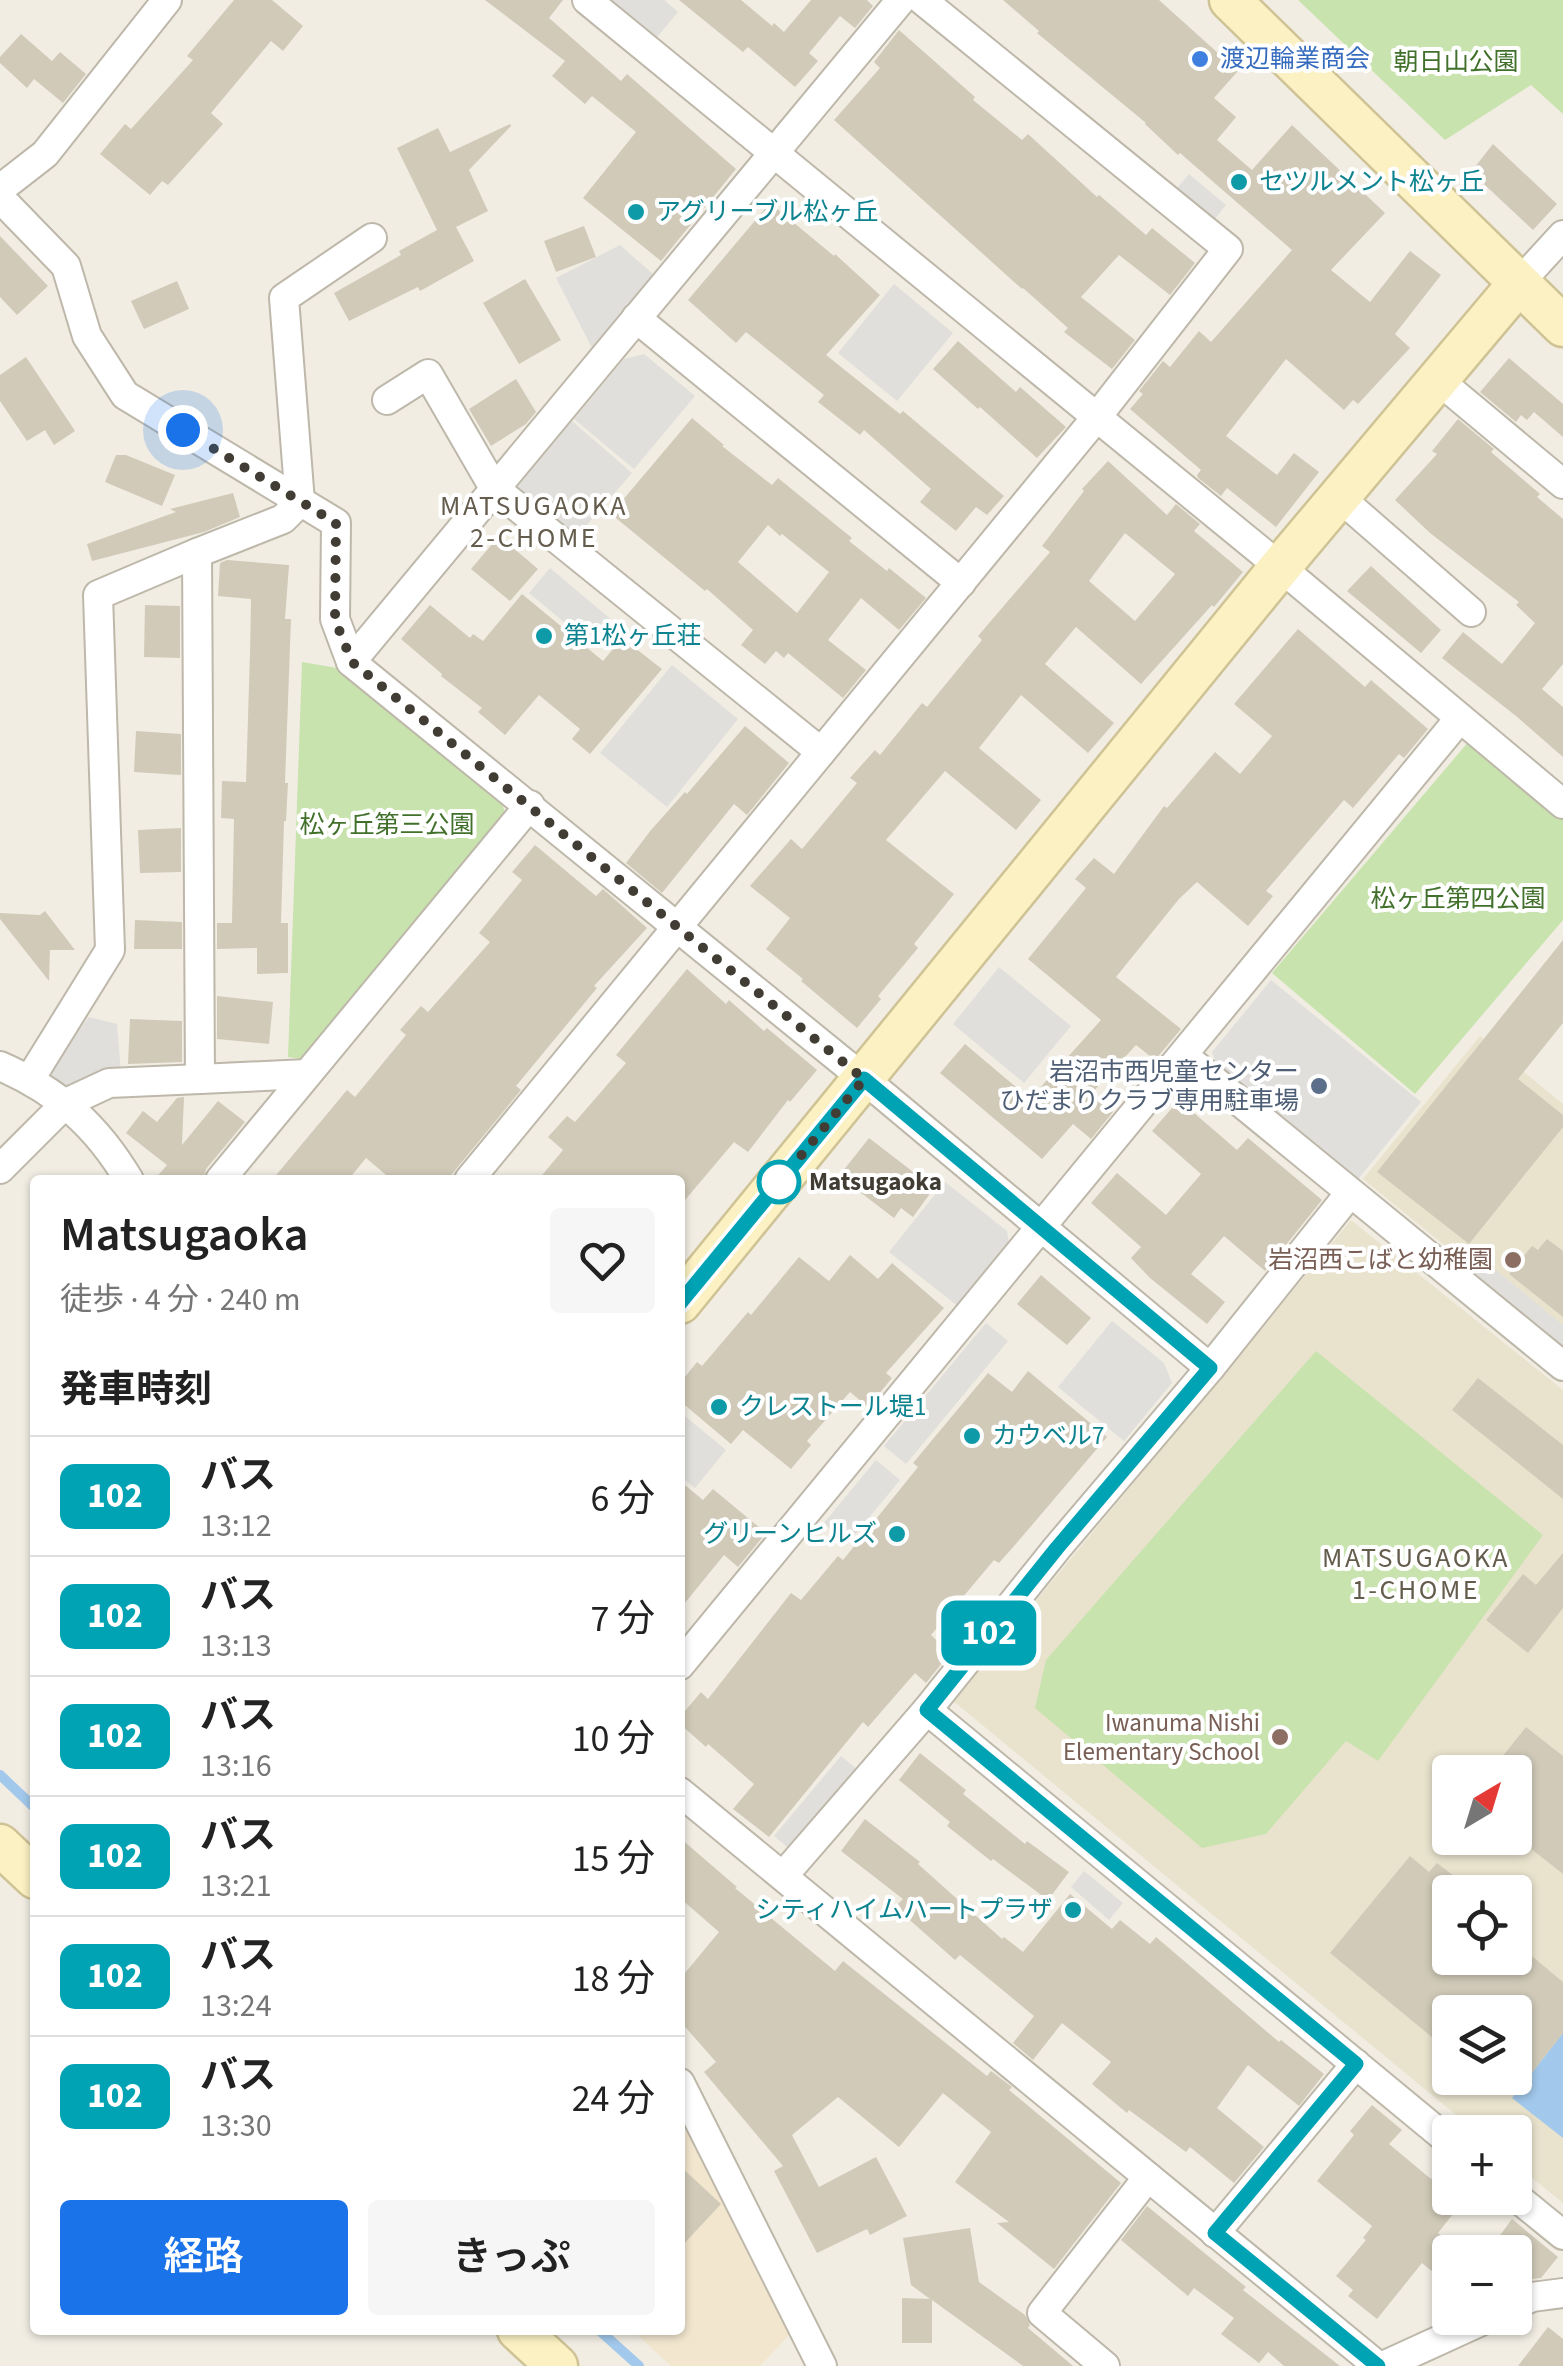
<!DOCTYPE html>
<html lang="ja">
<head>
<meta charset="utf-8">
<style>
	body { margin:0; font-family:"Source Sans 3","Noto Sans JP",sans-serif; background:#f6f6f6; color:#222; height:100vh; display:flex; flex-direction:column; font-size:38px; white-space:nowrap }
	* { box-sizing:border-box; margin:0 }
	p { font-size:32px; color:#767676 }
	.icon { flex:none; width:55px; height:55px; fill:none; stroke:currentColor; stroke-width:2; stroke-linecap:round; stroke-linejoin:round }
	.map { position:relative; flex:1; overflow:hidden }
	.details { position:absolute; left:30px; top:1175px; width:655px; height:1160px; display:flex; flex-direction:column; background:#fff; border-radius:10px; box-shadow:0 2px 8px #0004 }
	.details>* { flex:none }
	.badge { padding:0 20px; border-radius:15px; font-size:35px; line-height:65px }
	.needle { width:65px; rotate:38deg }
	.buttons { position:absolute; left:1432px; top:1755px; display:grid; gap:20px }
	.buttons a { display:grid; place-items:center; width:100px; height:100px; border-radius:10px; background:#fff; box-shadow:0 2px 8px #0004; font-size:50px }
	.you { position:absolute; width:50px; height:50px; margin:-25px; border:8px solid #fff; border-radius:50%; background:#1a73e8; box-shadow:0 0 0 15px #1a73e833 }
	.map>.badge { position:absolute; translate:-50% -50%; box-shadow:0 0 0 5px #fff }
	h2 { padding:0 30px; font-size:38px; line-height:90px }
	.round { display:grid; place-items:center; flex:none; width:105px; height:105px; border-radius:10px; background:#f6f6f6 }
	.overview { display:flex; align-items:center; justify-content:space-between; height:170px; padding:0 30px }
	h1 { font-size:48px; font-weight:600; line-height:75px }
	.button { display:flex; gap:20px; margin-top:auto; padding:20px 30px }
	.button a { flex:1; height:115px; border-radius:10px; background:#1a73e8; color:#fff; font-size:40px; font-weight:600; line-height:115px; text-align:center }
	.button a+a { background:#f6f6f6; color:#222 }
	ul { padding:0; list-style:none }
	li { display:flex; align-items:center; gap:30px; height:120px; padding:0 30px; border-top:2px solid #e0e0e0 }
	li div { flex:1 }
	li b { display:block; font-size:38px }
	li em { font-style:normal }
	li .badge { min-width:110px; font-weight:700; text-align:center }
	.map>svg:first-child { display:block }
	.commercial { fill:#f2e6cf }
	.education { fill:#e9e3ce; fill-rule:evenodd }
	.green { fill:#c8e3ae }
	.parking { fill:#e1dfdc }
	.water { fill:#a2c8eb }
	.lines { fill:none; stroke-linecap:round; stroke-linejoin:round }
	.stream { stroke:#a2c8eb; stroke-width:10 }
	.building { fill:#d1cab9; fill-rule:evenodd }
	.street-casing { stroke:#beb8aa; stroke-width:32 }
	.secondary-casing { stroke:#cfc395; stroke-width:45 }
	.street { stroke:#fff; stroke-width:28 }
	.secondary { stroke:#fbf1c3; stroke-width:40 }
	.line-casing { stroke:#fff; stroke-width:22 }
	.line { stroke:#00a3b4; stroke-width:15 }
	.walk { stroke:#423d34; stroke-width:10; stroke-dasharray:0 18 }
	.shop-dot { fill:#3f7fe0; stroke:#fff; stroke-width:4 }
	.culture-dot { fill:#0f9aa8; stroke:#fff; stroke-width:4 }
	.service-dot { fill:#5c6f8a; stroke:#fff; stroke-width:4 }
	.stop-dot { fill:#fff; stroke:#00a3b4; stroke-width:5 }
	.education-dot { fill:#8d6e63; stroke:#fff; stroke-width:4 }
	.labels { text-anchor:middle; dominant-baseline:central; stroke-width:8; stroke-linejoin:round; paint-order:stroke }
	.shop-label { font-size:25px; fill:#366cbe; stroke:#fff; text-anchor:start }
	.park-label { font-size:25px; fill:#41702b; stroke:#fff }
	.culture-label { font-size:25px; fill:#0d838f; stroke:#fff; text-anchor:start }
	.service-label { font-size:25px; fill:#4e5e75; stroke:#fff; text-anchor:end }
	.stop-label { font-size:25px; font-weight:bold; fill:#423d34; stroke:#fff; text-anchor:start }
	.education-label { font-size:25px; fill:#785e54; stroke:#fff; text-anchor:end }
	.neighbourhood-label { font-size:28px; letter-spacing:2.5px; fill:#645c4c; stroke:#fff }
</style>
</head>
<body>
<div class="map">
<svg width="1563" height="2366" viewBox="0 0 1563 2366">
	<rect width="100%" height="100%" fill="#f1ede3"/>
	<polygon class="commercial" points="680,2118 690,2132 793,2331 760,2366 671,2366 632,2330 680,2330"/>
	<g class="education">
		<polygon points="1480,1036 1563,1104 1563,1342 1363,1179"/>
		<path d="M1351,1220L1563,1390V2203L1515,2164V2132H1477L953,1701ZM1450,1772H1515V1838H1450ZM1450,1892H1515V1958H1450ZM1450,2012H1515V2078H1450Z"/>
	</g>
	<g class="green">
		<polygon points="1298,0 1563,0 1563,114 1531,85 1445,140"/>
		<polygon points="302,662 337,668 502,803 507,819 311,1060 288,1057"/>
		<polygon points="1470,740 1563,819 1563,920 1415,1094 1272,973"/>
		<polygon points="1316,1351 1543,1535 1378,1761 1346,1741 1266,1834 1202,1848 1035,1708 1046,1660"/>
	</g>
	<g class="parking">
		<polygon points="604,0 664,0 678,12 653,42"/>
		<polygon points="1189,174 1226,205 1211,224 1173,193"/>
		<polygon points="620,245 653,274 592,348 556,278"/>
		<polygon points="894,284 953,333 897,401 838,353"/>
		<polygon points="644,354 695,396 634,469 574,419 624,359"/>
		<polygon points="572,421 632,473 572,542 513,490"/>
		<polygon points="550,568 614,622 594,647 529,593"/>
		<polygon points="672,665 738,719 667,807 600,753"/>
		<polygon points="999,967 1071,1026 1024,1083 953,1024"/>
		<polygon points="1271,980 1421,1102 1355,1183 1218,1070 1212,1052"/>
		<polygon points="89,1017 117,1024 121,1073 62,1092 43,1077"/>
		<polygon points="945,1182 1007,1231 1009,1244 959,1307 889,1252"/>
		<polygon points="1469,1248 1563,1325 1563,1356 1454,1267"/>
		<polygon points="1112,1321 1164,1363 1172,1383 1124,1441 1058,1387"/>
		<polygon points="986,1323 1008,1341 906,1464 884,1446"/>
		<polygon points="680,1412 726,1450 695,1488 680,1476"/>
		<polygon points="876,1460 900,1480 848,1543 824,1523"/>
		<polygon points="841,1756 859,1771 792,1851 774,1836"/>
		<polygon points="1084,1871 1123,1903 1109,1920 1071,1887"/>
	</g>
	<polygon class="water" points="1563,2033 1563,2138 1512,2098"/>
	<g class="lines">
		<g class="stream">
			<polyline points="0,1775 35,1808"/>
			<polyline points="599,2330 639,2366"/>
		</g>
	</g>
	<g class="building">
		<polygon points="234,0 272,0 303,26 283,51 271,41 211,113 223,124 168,185 162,181 150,195 100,154 125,124 131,129 193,60 187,56"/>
		<polygon points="485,0 563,0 549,18 621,81 627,74 736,169 661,261 583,198 636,132 592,96 585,104 552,76 565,61"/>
		<polygon points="679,0 741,0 772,26 774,23 784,32 811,0 867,0 873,6 855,28 840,16 809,53 818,61 795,87 748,47 743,52"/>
		<polygon points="1003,0 1159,0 1238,71 1214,98 1236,117 1217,140 1252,170 1292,125 1385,213 1331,270 1370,302 1410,251 1441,275 1395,334 1410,348 1358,404 1353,400 1344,410 1286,359 1226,436 1277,475 1294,453 1319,472 1276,527 1227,488 1221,496 1198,478 1197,475 1201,470 1130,409 1143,394 1139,391 1163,361 1170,367 1199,331 1211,342 1292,250 1180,153 1178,155 1145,124 1146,123 1037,33 1039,31"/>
		<polygon points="899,30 975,97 973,100 1022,140 1028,134 1097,197 1099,195 1146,235 1152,228 1195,263 1170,295 1119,255 1081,297 1135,340 1112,369 1064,332 1068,328 1023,288 1022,289 834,120 880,68 874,62"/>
		<polygon points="21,34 52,61 60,52 86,74 63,103 34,79 27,88 0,63 0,57"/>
		<polygon points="510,124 511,126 469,170 488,211 456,227 474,261 420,291 418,287 349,321 334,293 401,255 399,251 437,230 397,148 438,128 450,152"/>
		<polygon points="1493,144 1557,204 1533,230 1471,172"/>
		<polygon points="770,203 834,256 835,254 880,295 826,355 900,414 903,411 1004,496 987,515 976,507 956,531 920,502 931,489 864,430 860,435 818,402 824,395 746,332 736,343 688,300"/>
		<polygon points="584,226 596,257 556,272 544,241"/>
		<polygon points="0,236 48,286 17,315 0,297"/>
		<polygon points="525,279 561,340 519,364 483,303"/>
		<polygon points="177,281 189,309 144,329 131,301"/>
		<polygon points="958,341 1016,392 1020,387 1066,427 1037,458 980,407 978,409 933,369"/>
		<polygon points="26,357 75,431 54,445 45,430 27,441 0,401 0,375"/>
		<polygon points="1509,358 1563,404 1563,437 1534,412 1527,420 1521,415 1516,422 1480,392"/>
		<polygon points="516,379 536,412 526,424 491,446 469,409"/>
		<path d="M692,418L724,445L722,446L772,485L778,478L852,538L849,541L887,571L889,568L926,598L899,630L861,598L828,640L866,670L843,698L788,653L784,658L776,651L765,664L741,645L753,630L707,589L705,591L611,514ZM768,525L780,536L782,534L829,572L797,613L738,562Z"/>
		<polygon points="1458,419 1494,449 1491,452 1540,494 1537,497 1563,519 1563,664 1542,689 1563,707 1563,757 1516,716 1442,658 1463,632 1502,664 1535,623 1516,605 1519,602 1430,533 1395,500 1437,454 1432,451"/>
		<polygon points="116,455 126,455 175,475 162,506 105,482"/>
		<path d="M1108,461L1167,515L1176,504L1200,524L1194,531L1243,572L1214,607L1212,605L1141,684L1076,627L1045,664L1114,723L1088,753L1021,695L979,748L1041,800L1016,830L945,771L886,840L954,894L914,944L918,948L878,996L881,999L857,1028L801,981L803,979L766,949L790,918L750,886L791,839L802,849L857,783L850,778L875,750L880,755L922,703L927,707L982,640L978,636L1050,552L1042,546L1084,491L1082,489ZM1125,533L1175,574L1135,621L1089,581Z"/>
		<polygon points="233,493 240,517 204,532 92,561 87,544 176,512 170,509"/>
		<polygon points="499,536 538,569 510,601 471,569"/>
		<polygon points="227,560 289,565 285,619 291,619 285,783 288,783 286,821 284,821 281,923 288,923 288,973 257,974 257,948 217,949 217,923 232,923 234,819 221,818 222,781 246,782 250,653 251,599 218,596 220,563"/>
		<polygon points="1371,566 1441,630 1421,653 1347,591"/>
		<polygon points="522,594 603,661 622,638 662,669 590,754 572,739 580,729 539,695 505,735 478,712 482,708 441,676 442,674 401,639 430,605 470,638 473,634 483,641"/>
		<polygon points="145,605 180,606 180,658 144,657"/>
		<polygon points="1298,629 1365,687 1371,680 1428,729 1404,758 1399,754 1353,808 1344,800 1266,891 1273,896 1248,926 1197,882 1179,899 1116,977 1181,1029 1155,1060 1136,1045 1092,1093 1113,1112 1091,1139 1073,1124 1042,1159 940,1073 965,1044 1030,1099 1101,1020 1028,959 1086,888 1075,879 1094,858 1114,874 1164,806 1167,808 1215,752 1240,774 1272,736 1234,704"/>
		<polygon points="745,726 789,763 747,815 734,804 662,893 626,863 651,830 685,792 687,794"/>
		<polygon points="136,731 181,734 181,775 134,772"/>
		<polygon points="181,828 181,872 140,873 138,830"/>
		<polygon points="535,845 596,896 603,889 647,928 594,986 597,988 516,1086 521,1090 447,1180 392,1180 366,1158 348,1180 272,1180 347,1090 355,1097 406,1035 400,1030 421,1006 428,1012 490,942 479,933 522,880 512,872"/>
		<polygon points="45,911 75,950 50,950 49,981 0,919 0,913 40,915"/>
		<polygon points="135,920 182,922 182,949 134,949"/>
		<polygon points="1563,940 1563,1023 1518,1079 1563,1115 1563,1127 1469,1244 1377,1172"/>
		<polygon points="687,969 726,1004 729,1000 764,1031 767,1028 817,1070 790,1102 788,1100 748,1152 734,1142 680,1206 680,1180 538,1180 563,1150 548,1137 567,1116 575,1122 626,1063 616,1055"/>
		<polygon points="217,996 273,1002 269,1044 217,1039"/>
		<polygon points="130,1019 182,1021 182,1062 128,1064"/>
		<polygon points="184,1097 182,1145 218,1101 245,1122 206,1169 203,1180 154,1180 167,1165 126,1133 143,1111 157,1122 177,1098"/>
		<polygon points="1179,1100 1237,1150 1248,1138 1322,1200 1265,1271 1224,1236 1191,1274 1225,1302 1207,1324 1150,1278 1131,1258 1141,1247 1091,1203 1117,1173 1166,1215 1201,1174 1152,1131"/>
		<polygon points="869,1138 934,1188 913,1217 901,1208 894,1218 839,1176"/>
		<polygon points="1547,1239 1563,1251 1563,1317 1509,1274 1532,1246 1538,1250"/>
		<polygon points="850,1255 878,1279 892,1263 944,1308 886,1373 892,1378 868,1407 850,1392 807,1441 811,1445 791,1469 743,1430 731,1444 680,1401 680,1383 697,1362 702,1366 748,1312 751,1315 799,1257 829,1281"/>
		<polygon points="1041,1275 1091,1318 1067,1345 1017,1304"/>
		<polygon points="1028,1371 1107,1437 1015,1545 999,1563 994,1560 931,1635 950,1653 926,1683 915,1673 868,1727 863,1722 769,1837 733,1809 754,1784 708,1744 706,1747 680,1724 680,1717 701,1692 708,1699 791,1593 801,1600 838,1556 843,1560 918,1467 913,1463 988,1373 1012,1392"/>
		<polygon points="1478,1378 1563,1445 1563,1499 1452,1410"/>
		<polygon points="680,1481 703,1500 713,1489 766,1533 738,1567 724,1555 680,1609"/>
		<polygon points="1563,1553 1563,1608 1528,1653 1486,1620 1523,1574 1536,1585"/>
		<polygon points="1526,1727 1563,1756 1563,1874 1515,1836 1515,1772 1490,1772"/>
		<polygon points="920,1753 966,1790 963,1794 1025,1844 1027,1841 1069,1872 1048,1900 993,1859 991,1861 947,1826 950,1822 899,1780"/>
		<polygon points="865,1819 920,1862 918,1864 1002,1939 1004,1937 1023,1952 1070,1894 1112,1929 1120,1920 1150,1944 1156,1937 1279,2042 1281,2040 1324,2074 1299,2106 1248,2065 1217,2108 1264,2147 1234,2183 1190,2147 1186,2152 1129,2110 1127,2113 1092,2084 1111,2062 1062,2023 1033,2060 1013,2043 1034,2016 960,1955 955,1960 895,1907 903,1899 841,1851"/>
		<polygon points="680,1838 737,1887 735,1888 835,1971 843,1961 987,2076 991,2071 1012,2087 1009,2090 1121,2183 1054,2269 997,2223 1009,2222 955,2182 991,2132 943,2093 899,2147 838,2097 792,2135 819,2187 876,2157 907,2216 870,2235 867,2229 817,2253 774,2171 783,2166 704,2072 716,2062 680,2021 680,1979 719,1932 680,1898"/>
		<polygon points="1410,1856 1429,1872 1437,1863 1475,1892 1450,1892 1450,1958 1515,1958 1515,1942 1563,1982 1563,2033 1515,2094 1515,2012 1450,2012 1450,2052 1330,1953"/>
		<polygon points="1372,2105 1402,2130 1389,2144 1431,2179 1433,2177 1450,2191 1450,2198 1459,2198 1463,2201 1438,2233 1450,2243 1450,2286 1422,2263 1377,2319 1348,2296 1353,2290 1336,2276 1366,2240 1363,2238 1372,2226 1317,2181 1354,2135 1350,2131"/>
		<polygon points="680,2166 721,2204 680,2248"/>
		<polygon points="1147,2206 1246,2287 1243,2290 1340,2366 1284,2366 1268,2352 1259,2363 1221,2334 1234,2318 1194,2288 1188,2296 1121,2240"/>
		<polygon points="1512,2219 1558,2257 1541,2278 1532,2279 1515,2264 1515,2252 1502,2252 1493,2245"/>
		<polygon points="970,2228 979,2282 1025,2315 1030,2325 1028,2328 1073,2366 1023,2366 932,2300 932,2343 902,2343 902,2298 930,2299 911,2285 903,2238"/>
		<polygon points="1548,2327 1563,2339 1563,2366 1518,2366"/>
	</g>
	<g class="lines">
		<defs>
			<g id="street">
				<polyline points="587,0 1280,567 1563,804"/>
				<polyline points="0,189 45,154 167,0"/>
				<polyline points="0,198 66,266 87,336 125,395 336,523 335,619 351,662 864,1079 1210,1368"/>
				<polyline points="1519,283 1563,235"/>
				<polyline points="636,318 961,583"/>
				<polyline points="1437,379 1563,484"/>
				<polyline points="387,400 428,374 494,488 821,752"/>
				<polyline points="1339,497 1471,612"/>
				<polyline points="351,662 901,0"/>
				<polyline points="1184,1056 1563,1366"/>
				<path d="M0,1066C58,1091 97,1126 129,1180"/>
				<polyline points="307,1074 200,1079 197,553 283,519 300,502 284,298 372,238"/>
				<polyline points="30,1079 110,950 98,595 197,553"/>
				<polyline points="0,1169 66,1103 109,1083 200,1079"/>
				<polyline points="220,1180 530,805"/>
				<polyline points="469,1180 1096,418 1228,249 922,0"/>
				<polyline points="680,1665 1460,718"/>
				<polyline points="927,1710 1450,2142"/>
				<polyline points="680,1792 1378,2366"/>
				<polyline points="783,1876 927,1710 1057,1548 1210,1368 1350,1193"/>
				<polyline points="680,2083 822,2366"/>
				<polyline points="1515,2196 1563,2235"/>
				<polyline points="1215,2233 1356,2064"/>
				<polyline points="1515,2305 1532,2297 1563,2293"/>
				<polyline points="1105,2366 1042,2313 1148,2177"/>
				<polyline points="1383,2366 1488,2318"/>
			</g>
			<g id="secondary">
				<polyline points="1230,0 1563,326"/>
				<polyline points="680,1303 1280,567 1519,283"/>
				<polyline points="0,1845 35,1878"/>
				<polyline points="518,2330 557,2366"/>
			</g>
		</defs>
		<use href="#street" class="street-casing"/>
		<use href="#secondary" class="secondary-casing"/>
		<use href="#street" class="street"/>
		<use href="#secondary" class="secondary"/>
	</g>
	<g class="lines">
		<defs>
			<polyline id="line" points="680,1303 864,1079 1210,1368 1057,1548 927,1710 1356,2064 1215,2233 1378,2366"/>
		</defs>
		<use href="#line" class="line-casing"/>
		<use href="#line" class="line"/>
		<polyline class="walk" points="183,430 336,523 335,620 352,662 864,1079 772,1191 779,1182"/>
	</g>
	<circle class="shop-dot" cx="1200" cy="59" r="10"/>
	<g class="culture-dot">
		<circle cx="1239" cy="182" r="10"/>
		<circle cx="636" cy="212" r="10"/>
		<circle cx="544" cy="636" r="10"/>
		<circle cx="719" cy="1407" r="10"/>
		<circle cx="972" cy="1436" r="10"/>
		<circle cx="897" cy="1534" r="10"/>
		<circle cx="1073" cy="1910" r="10"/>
	</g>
	<circle class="service-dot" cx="1319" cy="1086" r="10"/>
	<circle class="stop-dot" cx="779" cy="1182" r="20"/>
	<g class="education-dot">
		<circle cx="1513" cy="1260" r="10"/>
		<circle cx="1280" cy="1737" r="10"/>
	</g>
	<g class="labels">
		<g class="shop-label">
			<text x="1220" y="59">渡辺輪業商会</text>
		</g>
		<g class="park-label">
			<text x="1456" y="62">朝日山公園</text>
			<text x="387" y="825">松ヶ丘第三公園</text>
			<text x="1458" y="899">松ヶ丘第四公園</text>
		</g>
		<g class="culture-label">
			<text x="1259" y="182">セツルメント松ヶ丘</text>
			<text x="656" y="212">アグリーブル松ヶ丘</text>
			<text x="564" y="636">第1松ヶ丘荘</text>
			<text x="739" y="1407">クレストール堤1</text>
			<text x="992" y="1436">カウベル7</text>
			<text x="877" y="1534" text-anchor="end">グリーンヒルズ</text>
			<text x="1053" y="1910" text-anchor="end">シティハイムハートプラザ</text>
		</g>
		<g class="service-label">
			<text x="1299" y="1072">岩沼市西児童センター<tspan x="1299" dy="29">ひだまりクラブ専用駐車場</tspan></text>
		</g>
		<g class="stop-label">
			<text x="809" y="1182">Matsugaoka</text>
		</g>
		<g class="education-label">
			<text x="1493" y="1260">岩沼西こばと幼稚園</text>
			<text x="1260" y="1723">Iwanuma Nishi<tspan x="1260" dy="29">Elementary School</tspan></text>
		</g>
		<g class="neighbourhood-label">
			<text x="534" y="506">MATSUGAOKA<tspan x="534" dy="32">2-CHOME</tspan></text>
			<text x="1416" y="1558">MATSUGAOKA<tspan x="1416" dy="32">1-CHOME</tspan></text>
		</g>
	</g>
</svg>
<div class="buttons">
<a><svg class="needle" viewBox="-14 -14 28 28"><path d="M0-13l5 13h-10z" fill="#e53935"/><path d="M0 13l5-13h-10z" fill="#767676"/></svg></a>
<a><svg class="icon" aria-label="locate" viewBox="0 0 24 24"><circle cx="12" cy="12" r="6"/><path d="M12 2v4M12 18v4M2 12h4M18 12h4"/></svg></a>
<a><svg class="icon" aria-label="layers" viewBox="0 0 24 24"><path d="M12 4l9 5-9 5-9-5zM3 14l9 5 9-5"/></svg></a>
<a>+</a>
<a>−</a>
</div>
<div class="you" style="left:183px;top:430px"></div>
<b class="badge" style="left:989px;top:1633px;background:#00a3b4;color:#fff">102</b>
<section class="details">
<div class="overview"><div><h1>Matsugaoka</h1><p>徒歩 · 4 分 · 240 m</p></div><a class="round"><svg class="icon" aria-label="heart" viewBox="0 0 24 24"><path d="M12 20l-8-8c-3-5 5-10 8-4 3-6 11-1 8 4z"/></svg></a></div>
<h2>発車時刻</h2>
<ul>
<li><span class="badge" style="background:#00a3b4;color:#fff">102</span><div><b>バス</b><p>13:12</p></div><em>6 分</em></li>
<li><span class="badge" style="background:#00a3b4;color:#fff">102</span><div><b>バス</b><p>13:13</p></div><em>7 分</em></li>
<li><span class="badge" style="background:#00a3b4;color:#fff">102</span><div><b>バス</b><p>13:16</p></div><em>10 分</em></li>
<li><span class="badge" style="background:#00a3b4;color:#fff">102</span><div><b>バス</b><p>13:21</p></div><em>15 分</em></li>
<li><span class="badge" style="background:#00a3b4;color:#fff">102</span><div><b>バス</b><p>13:24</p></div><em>18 分</em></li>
<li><span class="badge" style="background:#00a3b4;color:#fff">102</span><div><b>バス</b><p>13:30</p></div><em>24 分</em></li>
</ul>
<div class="button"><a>経路</a><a>きっぷ</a></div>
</section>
</div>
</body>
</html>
